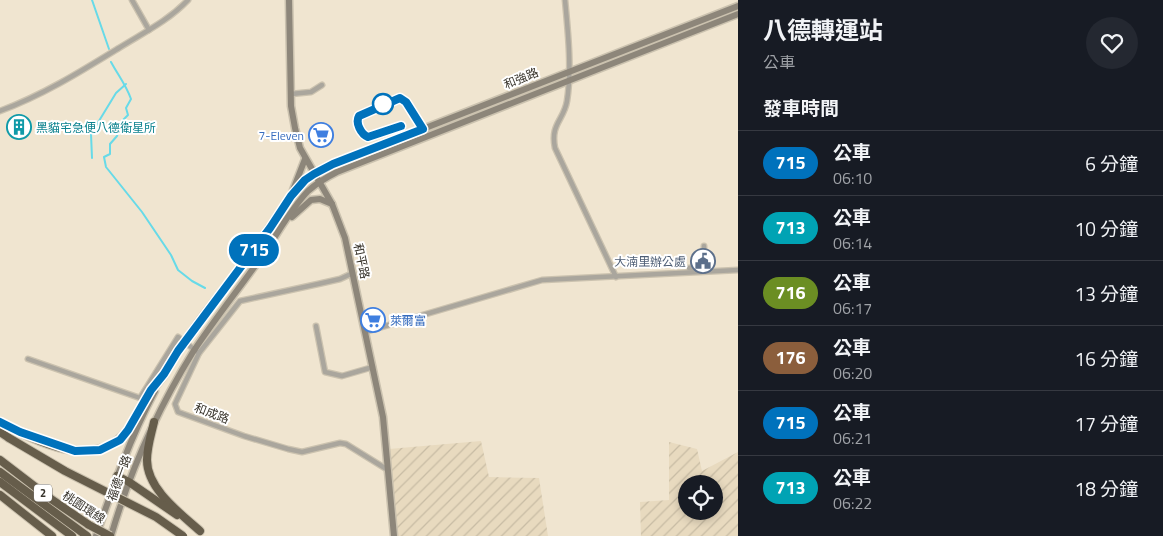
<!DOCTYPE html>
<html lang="zh-TW">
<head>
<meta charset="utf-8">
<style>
	body { margin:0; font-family:"Titillium Web","Noto Sans TC",sans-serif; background:#242831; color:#f1f3f6; height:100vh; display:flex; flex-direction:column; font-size:19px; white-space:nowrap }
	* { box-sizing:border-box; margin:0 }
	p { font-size:16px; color:#9ea1a6 }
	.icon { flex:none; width:28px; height:28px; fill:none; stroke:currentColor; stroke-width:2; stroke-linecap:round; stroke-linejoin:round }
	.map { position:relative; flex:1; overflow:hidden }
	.panel { display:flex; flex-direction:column; background:#171b24; width:425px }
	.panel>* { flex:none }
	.badge { padding:0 10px; border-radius:16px; font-size:18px; line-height:32px }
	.fabs { position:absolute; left:678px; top:475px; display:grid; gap:10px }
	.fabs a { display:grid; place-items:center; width:45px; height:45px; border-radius:50%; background:#171b24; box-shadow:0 2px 8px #0003; font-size:25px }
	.map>.badge { position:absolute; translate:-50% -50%; box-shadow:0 0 0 2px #fff }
	h2 { padding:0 25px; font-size:19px; line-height:45px }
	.round { display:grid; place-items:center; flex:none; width:52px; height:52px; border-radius:26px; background:#242831 }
	.head { display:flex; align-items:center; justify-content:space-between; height:85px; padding:0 25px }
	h1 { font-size:24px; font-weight:700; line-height:38px }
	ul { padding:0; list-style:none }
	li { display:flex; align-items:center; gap:15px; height:65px; padding:0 25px; border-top:1px solid #363941 }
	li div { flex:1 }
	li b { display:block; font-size:19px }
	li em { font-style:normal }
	li .badge { min-width:55px; font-weight:700; text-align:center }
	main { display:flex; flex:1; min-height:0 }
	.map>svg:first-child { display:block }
	.industrial { fill:url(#industrial-furrows); fill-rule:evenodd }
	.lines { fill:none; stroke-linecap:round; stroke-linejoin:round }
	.stream { stroke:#67dae8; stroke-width:2 }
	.street-casing { stroke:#cbc2af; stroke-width:7 }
	.secondary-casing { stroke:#cbc2af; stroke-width:9 }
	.highway-casing { stroke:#cbc2af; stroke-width:10 }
	.street { stroke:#aaa69d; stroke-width:4.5 }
	.secondary { stroke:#8d867a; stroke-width:6 }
	.highway { stroke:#665d4b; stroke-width:8 }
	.highway-bridge-casing { stroke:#cbc2af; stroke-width:10; stroke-linecap:butt }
	.highway-bridge { stroke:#665d4b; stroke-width:8 }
	.line-casing { stroke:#fff; stroke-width:11 }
	.line { stroke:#0072bc; stroke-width:8 }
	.stop-dot { fill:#fff; stroke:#0072bc; stroke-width:2.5 }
	.labels { text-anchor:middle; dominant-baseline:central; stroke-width:4; stroke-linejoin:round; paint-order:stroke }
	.shield { fill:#fff; stroke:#74716b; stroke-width:1 }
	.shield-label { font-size:11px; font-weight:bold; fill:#38342c }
	.street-label { font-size:12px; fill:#38342c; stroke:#fff }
	.culture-label { font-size:12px; fill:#0d838f; stroke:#fff; text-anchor:start }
	.shop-label { font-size:12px; fill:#366cbe; stroke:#fff; text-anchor:end }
	.service-label { font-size:12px; fill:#4e5e75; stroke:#fff; text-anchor:end }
</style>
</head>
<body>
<main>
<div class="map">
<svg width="738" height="536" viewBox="0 0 738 536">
	<defs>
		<pattern id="industrial-furrows" width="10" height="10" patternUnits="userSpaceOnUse" patternTransform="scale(1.25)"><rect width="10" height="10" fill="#e8dabf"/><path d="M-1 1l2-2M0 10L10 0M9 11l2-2" fill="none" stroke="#c8bca4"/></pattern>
	</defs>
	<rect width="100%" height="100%" fill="#f0e5d0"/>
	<g class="industrial">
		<polygon points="481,441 489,477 539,478 548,536 396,536 389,449"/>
		<path d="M669,442L697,449L702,471L738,452V536H641L640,502L669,500ZM686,484H714V511H686Z"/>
	</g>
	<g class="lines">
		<g class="stream">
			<polyline points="92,0 109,49"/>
			<path d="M111,62C118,75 126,85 131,99L126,108L128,115L121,122L117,136L110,144V154L104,157L106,167L142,212L171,255L178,270L192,281L205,288"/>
			<polyline points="92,158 91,134 116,93 126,84"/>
		</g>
		<defs>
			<g id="street">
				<polyline points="132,0 149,30"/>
				<path d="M565,0C568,32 572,69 567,101C564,120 550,124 555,148L616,277"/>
				<polyline points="291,94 311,92 322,85"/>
				<path d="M0,111C43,95 80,72 119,48C143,33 168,21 188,0"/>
				<polyline points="689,268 704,267 704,246"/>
				<polyline points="316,326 325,372 342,376 373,367"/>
				<polyline points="365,332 542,280 738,270"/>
				<polyline points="199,353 240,301 318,284 340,279 353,273"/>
				<polyline points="28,359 140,398 178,337 199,353 175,404 178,412 244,436 288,449 302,452 340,443 346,444 388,470"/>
			</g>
			<g id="secondary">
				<polyline points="289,0 291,106 295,128 300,148 332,204 345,238 383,417 394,536"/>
				<polyline points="293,190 305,159"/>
				<polyline points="292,217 311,200 320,199 332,204"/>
				<path d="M162,378C187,332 222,292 254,250C270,227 284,202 304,182C312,173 323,169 333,164L738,6"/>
				<path d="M96,536C113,487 130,438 155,391"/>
				<path d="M111,536C130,471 157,410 193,352C214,320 238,290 260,259C276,237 289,211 308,191C317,183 327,177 337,172L738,14"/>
			</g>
			<g id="highway">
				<path d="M0,422C36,441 94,471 126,432C132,425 136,417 140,409C147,397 155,386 164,375"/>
				<path d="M154,422C151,435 147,447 147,460C147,489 180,513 200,531"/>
				<polyline points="0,432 9,438"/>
				<polyline points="0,460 51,499 89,525"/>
				<polyline points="0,472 87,536"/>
				<polyline points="117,476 129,482 177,515"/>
				<polyline points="0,482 72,536"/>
				<polyline points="0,495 52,536"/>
			</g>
		</defs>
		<use href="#street" class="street-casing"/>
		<use href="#secondary" class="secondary-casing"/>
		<use href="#highway" class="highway-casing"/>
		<use href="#street" class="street"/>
		<use href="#secondary" class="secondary"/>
		<use href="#highway" class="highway"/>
		<defs>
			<g id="highway-bridge">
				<polyline points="9,438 65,471 156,517 183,536"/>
				<polyline points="89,525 110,536"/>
			</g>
		</defs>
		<use href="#highway-bridge" class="highway-bridge-casing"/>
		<use href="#highway-bridge" class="highway-bridge"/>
	</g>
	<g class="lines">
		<defs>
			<path id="line" d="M0,422L20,432L75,451L100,450L120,440L128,430L151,390L164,374L178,351L270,228L291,196L305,180L314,174L333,164L423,129L406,102L400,98L359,116C355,123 361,134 368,137L401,126"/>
		</defs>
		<use href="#line" class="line-casing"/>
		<use href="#line" class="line"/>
	</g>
	<defs>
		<symbol id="building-ring" viewBox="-11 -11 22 22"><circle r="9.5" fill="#fff" stroke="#0f9aa8" stroke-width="1.5"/><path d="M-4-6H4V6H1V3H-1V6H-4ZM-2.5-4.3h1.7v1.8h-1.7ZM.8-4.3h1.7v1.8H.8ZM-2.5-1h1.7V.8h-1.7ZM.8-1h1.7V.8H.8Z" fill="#0f9aa8"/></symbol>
		<symbol id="supermarket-ring" viewBox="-11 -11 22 22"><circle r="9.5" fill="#fff" stroke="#3f7fe0" stroke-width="1.5"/><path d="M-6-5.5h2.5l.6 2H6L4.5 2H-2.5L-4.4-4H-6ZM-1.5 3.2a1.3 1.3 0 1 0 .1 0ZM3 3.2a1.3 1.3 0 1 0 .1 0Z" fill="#3f7fe0"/></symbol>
		<symbol id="civic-ring" viewBox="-11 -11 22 22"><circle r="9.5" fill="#fff" stroke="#5c6f8a" stroke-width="1.5"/><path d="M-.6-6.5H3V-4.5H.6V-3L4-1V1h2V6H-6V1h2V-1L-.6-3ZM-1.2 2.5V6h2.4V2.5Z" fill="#5c6f8a"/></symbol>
	</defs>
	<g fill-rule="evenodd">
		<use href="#building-ring" x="5" y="113" width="28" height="28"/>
		<use href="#supermarket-ring" x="307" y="121" width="28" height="28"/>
		<use href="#civic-ring" x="689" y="247" width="28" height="28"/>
		<use href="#supermarket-ring" x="359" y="306" width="28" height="28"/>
	</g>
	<circle class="stop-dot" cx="383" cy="104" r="10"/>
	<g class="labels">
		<rect class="shield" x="34" y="484.5" width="18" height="17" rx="4"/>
		<g class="shield-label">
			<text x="43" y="493">2</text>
		</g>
		<g class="street-label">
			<text transform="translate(521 78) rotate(-22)">和強路</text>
			<text transform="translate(362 261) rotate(78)">和平路</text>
			<text transform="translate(212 413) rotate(21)">和成路</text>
			<text transform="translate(119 478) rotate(-70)">福德一路</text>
			<text transform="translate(84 507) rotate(33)">桃園環線</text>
		</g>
		<g class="culture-label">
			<text x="36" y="127">黑貓宅急便八德衛星所</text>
		</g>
		<g class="shop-label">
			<text x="304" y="135">7-Eleven</text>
			<text x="390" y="320" text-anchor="start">萊爾富</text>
		</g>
		<g class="service-label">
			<text x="686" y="261">大湳里辦公處</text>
		</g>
	</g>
</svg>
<div class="fabs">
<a><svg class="icon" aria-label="locate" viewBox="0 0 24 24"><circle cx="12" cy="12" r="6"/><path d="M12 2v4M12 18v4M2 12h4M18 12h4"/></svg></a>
</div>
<b class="badge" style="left:254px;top:250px;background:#0072bc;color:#fff">715</b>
</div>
<section class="panel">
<div class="head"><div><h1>八德轉運站</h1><p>公車</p></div><a class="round"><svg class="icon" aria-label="heart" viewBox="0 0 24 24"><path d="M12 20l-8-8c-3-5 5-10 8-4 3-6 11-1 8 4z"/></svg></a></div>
<h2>發車時間</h2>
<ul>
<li><span class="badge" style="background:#0072bc;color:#fff">715</span><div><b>公車</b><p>06:10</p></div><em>6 分鐘</em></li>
<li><span class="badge" style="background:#00a3b4;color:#fff">713</span><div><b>公車</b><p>06:14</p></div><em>10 分鐘</em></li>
<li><span class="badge" style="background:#6b8e23;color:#fff">716</span><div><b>公車</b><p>06:17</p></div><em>13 分鐘</em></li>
<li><span class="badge" style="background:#8b5e3c;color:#fff">176</span><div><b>公車</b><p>06:20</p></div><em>16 分鐘</em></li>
<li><span class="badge" style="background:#0072bc;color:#fff">715</span><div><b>公車</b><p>06:21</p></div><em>17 分鐘</em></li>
<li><span class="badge" style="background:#00a3b4;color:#fff">713</span><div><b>公車</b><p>06:22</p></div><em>18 分鐘</em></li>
</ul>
</section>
</main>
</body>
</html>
